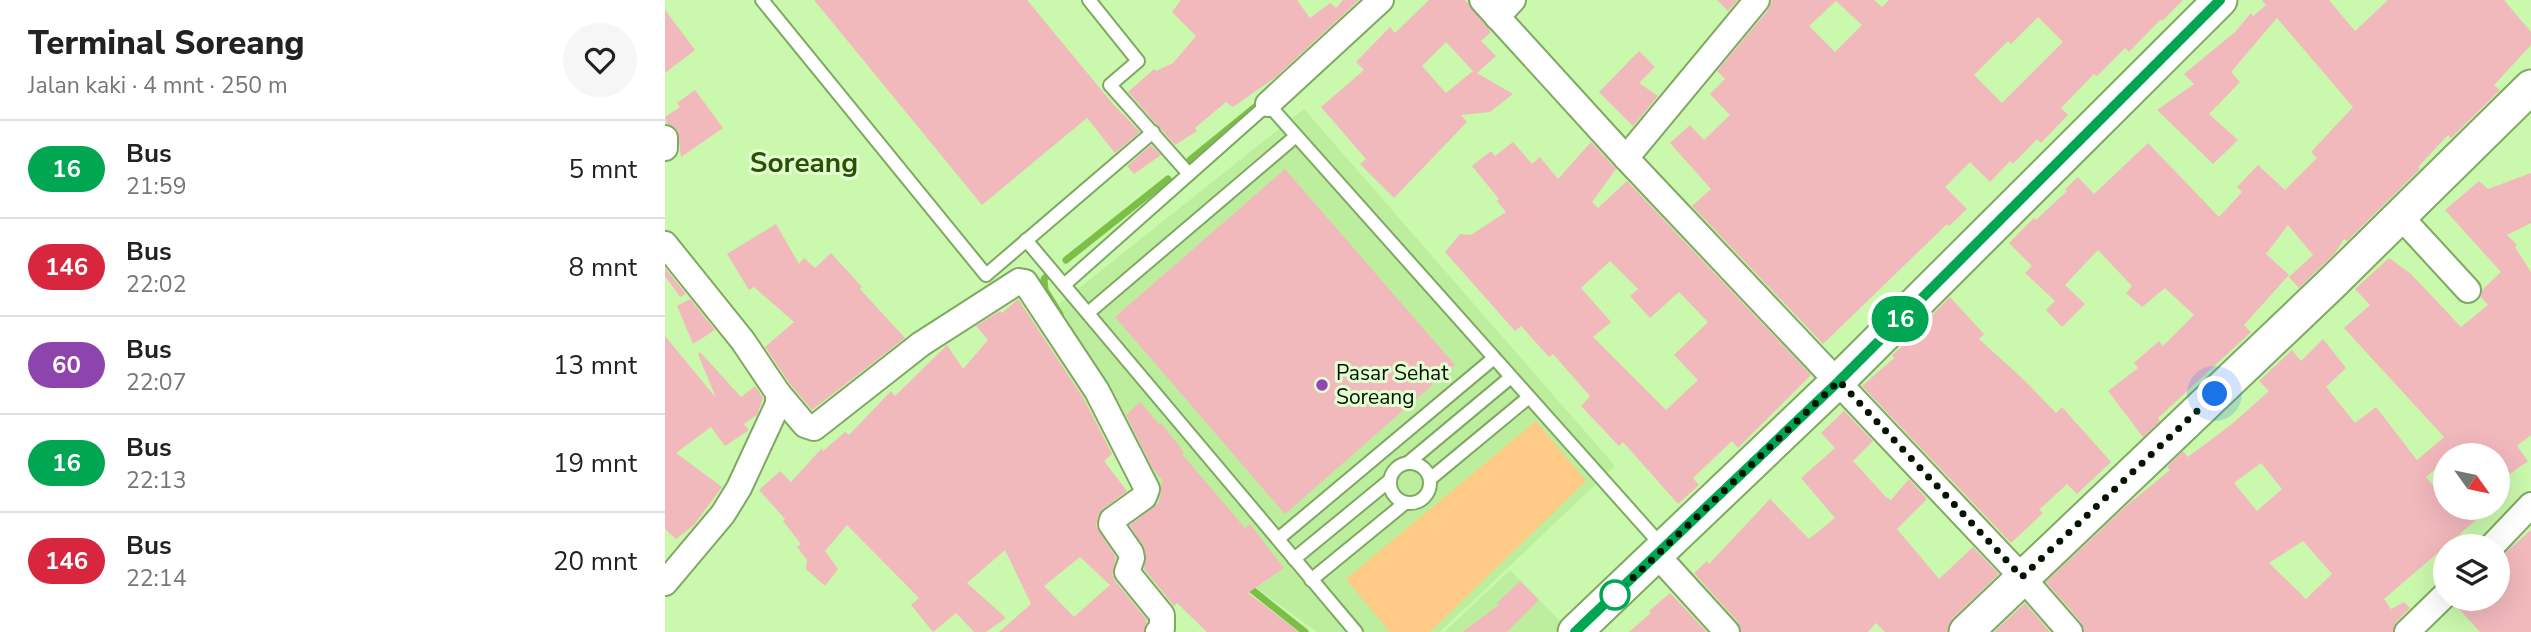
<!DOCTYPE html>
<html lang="id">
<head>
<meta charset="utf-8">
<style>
	body { margin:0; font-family:"Nunito Sans",sans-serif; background:#f6f6f6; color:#222; height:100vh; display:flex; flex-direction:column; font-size:26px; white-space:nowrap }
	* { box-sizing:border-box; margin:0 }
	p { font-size:23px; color:#767676 }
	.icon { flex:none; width:38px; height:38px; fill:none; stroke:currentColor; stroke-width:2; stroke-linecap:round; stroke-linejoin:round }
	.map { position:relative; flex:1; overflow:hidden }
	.drawer { display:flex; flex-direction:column; background:#fff; width:665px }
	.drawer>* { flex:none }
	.badge { padding:0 14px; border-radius:23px; font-size:24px; line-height:46px }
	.needle { width:46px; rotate:123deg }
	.controls { position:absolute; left:1768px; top:443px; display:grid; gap:14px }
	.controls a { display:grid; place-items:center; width:77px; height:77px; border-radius:50%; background:#fff; box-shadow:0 7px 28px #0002; font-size:35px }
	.you { position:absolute; width:35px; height:35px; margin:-18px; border:5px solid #fff; border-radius:50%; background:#1a73e8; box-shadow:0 0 0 10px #1a73e833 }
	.map>.badge { position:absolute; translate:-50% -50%; box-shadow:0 0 0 4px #fff }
	.round { display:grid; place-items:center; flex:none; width:74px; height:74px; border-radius:37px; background:#f6f6f6 }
	.head { display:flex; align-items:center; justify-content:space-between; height:119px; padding:0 28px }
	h1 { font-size:33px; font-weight:800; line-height:52px }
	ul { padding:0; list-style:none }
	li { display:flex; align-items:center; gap:21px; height:98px; padding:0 28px; border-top:2px solid #e0e0e0 }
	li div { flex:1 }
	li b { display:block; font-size:26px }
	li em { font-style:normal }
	li .badge { min-width:77px; font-weight:700; text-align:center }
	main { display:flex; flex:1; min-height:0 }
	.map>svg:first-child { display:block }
	.built { fill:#bdee9d }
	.green { fill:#feca85 }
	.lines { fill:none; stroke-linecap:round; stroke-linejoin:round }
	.stream { stroke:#7cbf47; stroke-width:7 }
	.building { fill:#f2b9bd; fill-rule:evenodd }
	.lane-casing { stroke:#7fa962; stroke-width:16 }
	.street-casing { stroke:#7fa962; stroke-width:28 }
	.secondary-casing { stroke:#7fa962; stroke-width:37 }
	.lane { stroke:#fff; stroke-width:12 }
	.street { stroke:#fff; stroke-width:24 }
	.secondary { stroke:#fff; stroke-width:33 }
	.line-casing { stroke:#fff; stroke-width:16 }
	.line { stroke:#00a651; stroke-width:10 }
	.walk { stroke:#051400; stroke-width:7; stroke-dasharray:0 12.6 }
	.poi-dot { fill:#9345b6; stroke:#e3ffd2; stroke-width:2.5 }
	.stop-dot { fill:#fff; stroke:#00a651; stroke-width:3.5 }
	.labels { text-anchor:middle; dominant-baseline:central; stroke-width:6; stroke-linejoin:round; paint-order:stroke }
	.poi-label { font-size:21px; fill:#051400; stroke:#e3ffd2; text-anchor:start }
	.district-label { font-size:28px; font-weight:bold; fill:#2b5105; stroke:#e3ffd2 }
</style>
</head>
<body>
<main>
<section class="drawer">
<div class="head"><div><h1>Terminal Soreang</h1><p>Jalan kaki · 4 mnt · 250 m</p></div><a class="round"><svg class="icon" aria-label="heart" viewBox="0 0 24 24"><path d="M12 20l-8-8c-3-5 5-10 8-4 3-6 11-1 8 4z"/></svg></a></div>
<ul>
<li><span class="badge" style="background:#00a651;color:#fff">16</span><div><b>Bus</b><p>21:59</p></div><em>5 mnt</em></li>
<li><span class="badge" style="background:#d7263d;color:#fff">146</span><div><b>Bus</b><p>22:02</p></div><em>8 mnt</em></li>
<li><span class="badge" style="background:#8e44ad;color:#fff">60</span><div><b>Bus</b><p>22:07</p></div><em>13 mnt</em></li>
<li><span class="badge" style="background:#00a651;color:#fff">16</span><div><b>Bus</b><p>22:13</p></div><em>19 mnt</em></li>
<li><span class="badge" style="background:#d7263d;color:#fff">146</span><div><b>Bus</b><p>22:14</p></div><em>20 mnt</em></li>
</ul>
</section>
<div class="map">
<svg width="1866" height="632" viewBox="0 0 1866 632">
	<rect width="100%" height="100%" fill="#caf8ad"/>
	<g class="built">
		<polygon points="639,109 950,466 775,632 652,632 507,527 394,304"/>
		<polygon points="845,570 898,624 889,632 779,632"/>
	</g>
	<polygon class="green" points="871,421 921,481 765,632 725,632 681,579"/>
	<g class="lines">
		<g class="stream">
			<polyline points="525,160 595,103"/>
			<polyline points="401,260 503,179"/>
			<polyline points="383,275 379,279 380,290 395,314"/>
			<polyline points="581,585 640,632"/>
		</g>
	</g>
	<g class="building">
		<polygon points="149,0 362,0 448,104 475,132 450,153 422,118 317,205"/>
		<polygon points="516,0 632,0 645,18 665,3 671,8 678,0 694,0 611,77 568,107 561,102 530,128 532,131 510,145 463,92 489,69 491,71 508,63 531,36 507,12"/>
		<path d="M764,0H800L826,32L816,41L831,56L812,73L848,94L825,112L796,115L802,122L729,198L695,164L701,159L656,107L699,70L691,62L725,27L730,33ZM781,42L808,71L781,93L757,66Z"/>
		<polygon points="1052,0 1073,0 1063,11"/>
		<path d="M1107,0H1209L1217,7L1224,0H1518L1497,21L1496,19L1464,52L1460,48L1432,76L1429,74L1396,108L1403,115L1376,143L1372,139L1348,164L1345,161L1325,182L1305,162L1280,187L1302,209L1284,226L1282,224L1158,344L1027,206L1046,189L1005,143L1025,125L1039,140L1065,115L1045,94L1060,79L1052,71L1103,10ZM1171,1L1197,25L1170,52L1144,26ZM1373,17L1398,42L1337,103L1309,75L1343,41L1346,44Z"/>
		<polygon points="1597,0 1664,0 1690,31 1723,0 1839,0 1866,32 1866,45 1829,85 1835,90 1786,138 1783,135 1753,167 1755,169 1682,241 1679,239 1670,253 1634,288 1624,277 1648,255 1623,225 1601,254 1624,275 1579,325 1586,332 1493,418 1495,421 1478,437 1443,391 1473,368 1469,363 1494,341 1498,346 1529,315 1500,288 1477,307 1461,293 1467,286 1433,250 1400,285 1420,304 1397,327 1381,310 1390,301 1360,273 1367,266 1344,243 1369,218 1371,220 1402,191 1400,189 1413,177 1429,194 1483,143 1554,217 1577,192 1572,187 1593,165 1620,190 1652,158 1646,152 1688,107 1612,18 1566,72 1575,82 1544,114 1573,140 1548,164 1492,110 1529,84 1519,74 1570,32 1586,13 1588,16 1601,5"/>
		<polygon points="0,10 30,50 0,73"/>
		<polygon points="974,51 990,67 974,83 993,96 968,126 934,92"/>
		<polygon points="30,90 58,128 16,157 13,131 8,126 2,124 0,117 15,107 12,103"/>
		<path d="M848,142L867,164L875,157L893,179L926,142L951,169L927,202L933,208L962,181L1146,375L1073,448L1067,441L1028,478L1034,485L1013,504L958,442L954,446L916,406L925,396L888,354L884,357L856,326L850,331L780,252L795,234L806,235L841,212L832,201L834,199L807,166L826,151L830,156ZM945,261L973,289L965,296L985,318L1014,292L1043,322L1009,355L1033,380L1001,410L928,337L946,322L916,288Z"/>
		<polygon points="486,145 496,155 469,174 462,166"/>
		<polygon points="620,169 790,365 620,514 450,317"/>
		<path d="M1866,173V223L1842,235L1852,245L1850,247L1866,272V435L1852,446L1863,461L1832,483V455H1780V461L1761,477L1780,500V508H1825L1719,599L1726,609L1739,602L1745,608L1731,622L1728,632H1419L1416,622L1381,582L1461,506L1505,470L1502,467L1518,451L1523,457L1567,424L1604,391L1594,381L1627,350L1636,361L1658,339L1681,368L1661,387L1690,423L1711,407L1752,460L1779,437L1679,328L1705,305L1690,289L1724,258L1746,274L1796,327L1823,305L1816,297L1817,290L1836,272L1780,210L1814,181L1823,189ZM1596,463L1617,489L1592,511L1569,483ZM1638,541L1667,574L1641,599L1604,563Z"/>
		<polygon points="111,224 134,264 139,258 150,268 166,253 197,287 195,289 240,338 147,410 125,384 100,347 129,322 89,287 84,290 62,254"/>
		<polygon points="0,268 21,294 15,297 0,276"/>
		<polygon points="1285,297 1319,334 1314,339 1359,380 1391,413 1397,407 1446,462 1412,494 1402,484 1374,510 1378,513 1346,543 1197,386 1229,358 1227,355 1262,324 1260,322"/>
		<polygon points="25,299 50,330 28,344 12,306"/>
		<path d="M353,299L419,399L447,454L439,461L462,491L438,509L433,516L431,526L451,558L447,574L450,581L482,620L479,632H334L366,604L340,550L302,583L341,618L321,632H309L291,613L268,632L246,605L254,598L182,525L160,551L173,569L160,586L141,569L142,560L132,547L136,544L118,521L120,519L94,490L115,471L126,482L157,448L158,451L180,432L184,435L226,391L230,396L282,345L298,369L323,340L311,326L335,311L337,313ZM415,557L445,585L409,617L379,586Z"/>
		<polygon points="0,336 51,398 33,354 35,352 76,397 90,386 98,398 92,415 79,424 84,430 60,446 46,427 11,453 57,487 29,525 11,539 0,529"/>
		<polygon points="475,402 494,424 496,423 519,452 517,454 580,528 585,524 619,568 583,593 634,632 542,632 512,603 509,606 479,569 480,550 465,525 493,503 496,494 496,483 498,481 487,467 461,415"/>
		<polygon points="1179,411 1208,441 1188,461 1221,497 1226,500 1244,479 1262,499 1232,529 1274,579 1308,547 1334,574 1288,618 1282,632 1220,632 1211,623 1203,632 1076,632 1073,622 1029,573 1042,561 1044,564 1105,499 1144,539 1170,518 1136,478 1170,448 1156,433"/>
		<polygon points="1866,530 1866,632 1815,632 1794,609 1806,598 1832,598 1832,560"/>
		<polygon points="855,581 874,600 842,632 797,632 834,605 832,603"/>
		<polygon points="1005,593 1042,632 964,632 986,613 984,611"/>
		<polygon points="1360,603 1385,632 1329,632"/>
	</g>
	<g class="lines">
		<defs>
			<g id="lane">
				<polyline points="97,0 321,275 488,132"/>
				<polyline points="424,0 473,61 445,85 524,174"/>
				<polyline points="361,240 691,632"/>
				<polyline points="399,285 603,104 997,546"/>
				<polyline points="423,313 631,136"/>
				<polyline points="744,462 846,377"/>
				<circle cx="745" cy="483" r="20"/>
				<polyline points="765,479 864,397"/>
				<polyline points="613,539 829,358"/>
				<polyline points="629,559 724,481"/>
				<polyline points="646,580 740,503"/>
			</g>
			<g id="street">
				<polyline points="817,0 961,158 1357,577 1405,632"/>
				<polyline points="832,17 848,0"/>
				<polyline points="603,104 716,0"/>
				<polyline points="0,138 0,148"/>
				<polyline points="961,158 1092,0"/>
				<polyline points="1735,216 1803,290"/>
				<polyline points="0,244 78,341 113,393 113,404 74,488 58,514 0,583"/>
				<polyline points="113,393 140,425 149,428 256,344 354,281 360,282 432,391 482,489 479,497 447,520 446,524 466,553 467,558 462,572 497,615 497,628 493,632"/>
				<polyline points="1827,546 1866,505"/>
				<polyline points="991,554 1062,632"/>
				<polyline points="1742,632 1780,595"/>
			</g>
			<g id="secondary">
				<polyline points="910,632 1173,381 1555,0"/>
				<polyline points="1301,632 1666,284 1866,87"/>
			</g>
		</defs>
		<use href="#lane" class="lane-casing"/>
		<use href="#street" class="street-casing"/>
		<use href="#secondary" class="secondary-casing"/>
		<use href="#lane" class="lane"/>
		<use href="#street" class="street"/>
		<use href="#secondary" class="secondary"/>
	</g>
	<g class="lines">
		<defs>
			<polyline id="line" points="910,632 1174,381 1555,0"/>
		</defs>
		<use href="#line" class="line-casing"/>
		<use href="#line" class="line"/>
		<polyline class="walk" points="950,595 1174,381 1357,577 1550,394"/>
	</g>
	<circle class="poi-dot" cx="657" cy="385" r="7"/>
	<circle class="stop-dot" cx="950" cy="595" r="14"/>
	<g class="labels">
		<g class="poi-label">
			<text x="671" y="373">Pasar Sehat<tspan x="671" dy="24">Soreang</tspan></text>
		</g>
		<g class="district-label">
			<text x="139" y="163">Soreang</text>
		</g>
	</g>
</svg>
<div class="controls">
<a><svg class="needle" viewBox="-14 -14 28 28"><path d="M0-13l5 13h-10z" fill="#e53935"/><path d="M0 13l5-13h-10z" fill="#767676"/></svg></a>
<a><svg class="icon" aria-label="layers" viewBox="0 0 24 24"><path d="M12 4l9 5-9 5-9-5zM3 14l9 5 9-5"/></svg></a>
</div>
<div class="you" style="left:1550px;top:394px"></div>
<b class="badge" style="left:1235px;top:319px;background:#00a651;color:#fff">16</b>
</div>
</main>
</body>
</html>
